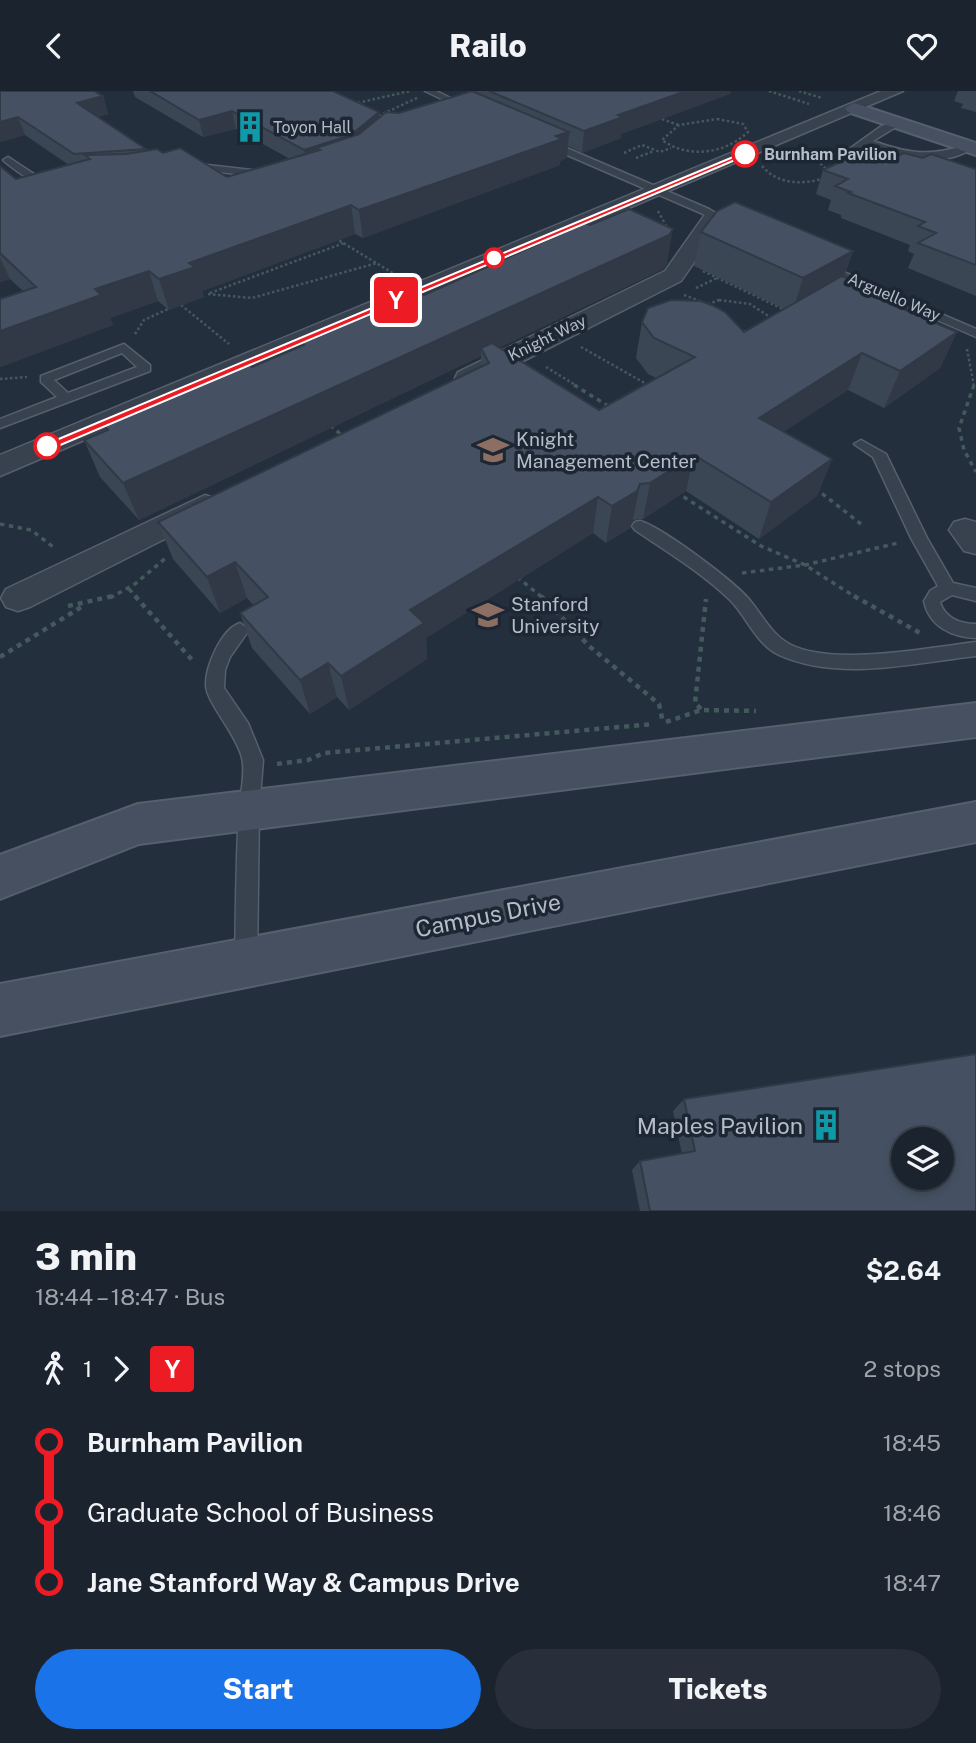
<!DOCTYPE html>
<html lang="en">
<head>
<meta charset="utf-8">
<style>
	body { margin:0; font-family:"Public Sans",sans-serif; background:#282f3a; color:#f1f3f6; height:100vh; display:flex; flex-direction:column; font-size:26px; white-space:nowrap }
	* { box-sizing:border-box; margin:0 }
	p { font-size:23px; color:#a0a4aa }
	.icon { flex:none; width:38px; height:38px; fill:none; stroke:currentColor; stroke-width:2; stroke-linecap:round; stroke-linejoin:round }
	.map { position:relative; height:1120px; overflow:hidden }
	.sheet { display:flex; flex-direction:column; background:#1b232e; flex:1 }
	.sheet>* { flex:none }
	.badge { padding:0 14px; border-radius:5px; font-size:24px; line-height:46px }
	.tools { position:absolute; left:891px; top:1036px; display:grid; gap:14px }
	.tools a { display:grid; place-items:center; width:63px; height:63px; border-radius:50%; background:#1b232e; box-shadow:0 4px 10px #0003,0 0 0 2px #39404a; font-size:35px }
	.map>.badge { position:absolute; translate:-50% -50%; box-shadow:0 0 0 4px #fff }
	.legs { display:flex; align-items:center; gap:10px; height:77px; padding:0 35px; font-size:23px }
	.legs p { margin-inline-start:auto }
	.overview { display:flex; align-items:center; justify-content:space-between; height:119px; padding:0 35px }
	h1 { font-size:38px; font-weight:800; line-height:52px }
	.primary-button { display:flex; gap:14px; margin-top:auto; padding:14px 35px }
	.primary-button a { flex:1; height:80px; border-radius:42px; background:#1a73e8; color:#fff; font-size:28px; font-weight:800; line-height:80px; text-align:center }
	.primary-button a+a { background:#282f3a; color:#f1f3f6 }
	ul { padding:0 35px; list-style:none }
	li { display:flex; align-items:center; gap:24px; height:70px; font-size:26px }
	li i { display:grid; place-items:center; width:10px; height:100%; margin:0 9px; background:currentColor }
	li i::after { content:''; width:18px; height:18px; margin:-9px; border:5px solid; border-radius:50%; background:#1b232e }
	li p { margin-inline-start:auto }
	li:first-child i { background:linear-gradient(#0000 50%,currentColor 0) }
	li:last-child i { background:linear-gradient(currentColor 50%,#0000 0) }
	header { display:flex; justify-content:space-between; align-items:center; height:91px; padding:0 35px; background:#1b232e; font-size:32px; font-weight:800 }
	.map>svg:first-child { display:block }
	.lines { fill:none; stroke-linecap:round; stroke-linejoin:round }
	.lane-casing { stroke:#565f6c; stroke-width:3 }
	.street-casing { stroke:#565f6c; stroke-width:3 }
	.secondary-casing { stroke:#565f6c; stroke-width:4 }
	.path-far2 { stroke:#44595c; stroke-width:2.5; stroke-dasharray:2.5 2.5; stroke-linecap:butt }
	.path-far1 { stroke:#44595c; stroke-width:3.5; stroke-dasharray:4.5 4.5; stroke-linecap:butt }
	.path { stroke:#44595c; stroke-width:4.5; stroke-dasharray:5 5; stroke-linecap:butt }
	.lane { fill:#38414e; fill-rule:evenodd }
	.street { fill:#38414e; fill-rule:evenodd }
	.secondary { fill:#465061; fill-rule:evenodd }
	.wall { fill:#3b4654 }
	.shaded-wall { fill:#303945 }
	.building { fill:#455162; stroke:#303945; stroke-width:2; fill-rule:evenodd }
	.line-1 { fill:#ed1c24; stroke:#fff; stroke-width:2 }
	.stop-1-dot { fill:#fff; stroke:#ed1c24; stroke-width:3.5 }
	.labels { text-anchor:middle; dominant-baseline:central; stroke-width:7; stroke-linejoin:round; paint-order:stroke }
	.far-poi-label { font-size:16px; fill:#b4bcc9; stroke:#1d2633; text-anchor:start }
	.far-stop-label { font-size:16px; font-weight:bold; fill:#b4bcc9; stroke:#1d2633; text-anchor:start }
	.far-street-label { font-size:16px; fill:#b4bcc9; stroke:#1d2633 }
	.poi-label { font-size:19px; fill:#b4bcc9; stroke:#1d2633; text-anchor:start }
	.near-street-label { font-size:23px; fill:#b4bcc9; stroke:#1d2633 }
	.near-poi-label { font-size:23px; fill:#b4bcc9; stroke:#1d2633; text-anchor:end }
</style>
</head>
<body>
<header><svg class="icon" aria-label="back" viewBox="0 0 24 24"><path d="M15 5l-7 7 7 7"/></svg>Railo<svg class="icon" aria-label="heart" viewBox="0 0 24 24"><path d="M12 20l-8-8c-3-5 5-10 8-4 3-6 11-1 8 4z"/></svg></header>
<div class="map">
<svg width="976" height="1120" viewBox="0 0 976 1120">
	<rect width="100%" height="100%" fill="#242f3e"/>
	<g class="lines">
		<defs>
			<g id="lane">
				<polygon points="425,0 436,0 471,17 464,19"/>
				<path d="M896,29L899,34L873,50C912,64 931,65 970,53L974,56C943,79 900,66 868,54L860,59L885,67L887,69L882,72L848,59L880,36Z"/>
				<polygon points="544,50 550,50 709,118 734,134 725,136 701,122 544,54"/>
				<path d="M8,66L37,85L56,89C38,100 19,81 5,71L3,69Z"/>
				<polygon points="190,72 269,81 274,84 269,87 187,77 185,75"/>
				<polygon points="825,173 976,238 976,246 821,178 821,174"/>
				<path d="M124,253L150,274V280L0,337V328L57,306L41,291V285ZM122,262L137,276L68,302L54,289Z"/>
				<path d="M861,349L886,363L927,447L953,492L976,497V510L952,504L940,511C945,527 960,533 976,533V547C951,546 929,535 924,510L930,500L938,495L911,447L873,366L854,353Z"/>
				<path d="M640,430C662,436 732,489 748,507C762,523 771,544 791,554C835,575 927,557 976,551V565C914,572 839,591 779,564C756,553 747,526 730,509C701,481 667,461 635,439L632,435L635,431Z"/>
				<path d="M240,532L249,539L230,566L225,579L224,597L248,632L263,669L259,719L257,871L254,879L246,882L238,879L235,871C236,821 236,770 239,720C240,704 246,682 242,667C237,644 207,612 206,595C205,577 221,538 240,532Z"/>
			</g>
			<g id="street">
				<polygon points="881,0 903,0 0,385 0,364"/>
				<polygon points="714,121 725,127 681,190 478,293 458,293 455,287 458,281 665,180 706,122"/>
				<polygon points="205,404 216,408 221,415 216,422 30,516 18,520 6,516 1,507 6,498"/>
				<polygon points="965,428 976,431 976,463 964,460 949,439 954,431"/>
			</g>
			<g id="secondary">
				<polygon points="854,12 976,52 976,64 848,21 845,17"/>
				<polygon points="976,612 976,646 139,753 0,808 0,764 138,713"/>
				<polygon points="976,711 976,751 0,945 0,893"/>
			</g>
		</defs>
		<use href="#lane" class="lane-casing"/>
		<use href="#street" class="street-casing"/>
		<use href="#secondary" class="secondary-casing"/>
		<g class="path-far2">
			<polyline points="769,0 809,13"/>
			<polyline points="799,0 822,7"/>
			<polyline points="353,13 410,0"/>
			<polyline points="374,27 417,7"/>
			<polyline points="662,28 678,34"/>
			<path d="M717,28L743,33L748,41C725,63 688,68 662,49L679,34Z"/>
			<polyline points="624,62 642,54 660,61 671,57"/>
			<polyline points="792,64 818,70 829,81"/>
			<polyline points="636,67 654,60"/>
			<path d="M762,75C778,94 803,94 825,87"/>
			<polyline points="658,120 669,140"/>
			<polyline points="335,147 396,184"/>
			<polyline points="703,180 787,220"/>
			<polyline points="696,197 717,187"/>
			<polyline points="210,202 344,152"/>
			<polyline points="208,203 252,207 377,172"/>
			<polyline points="684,204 705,212"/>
			<path d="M719,209L750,213L776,230L775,238C750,247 725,237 707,219L709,213Z"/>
			<polyline points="181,214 229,253"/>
			<polyline points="135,243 144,229 168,218"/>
			<polyline points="581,256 650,295"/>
			<polyline points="967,258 974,295"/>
			<polyline points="546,276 577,295"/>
			<polyline points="0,288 27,286"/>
		</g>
		<g class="path-far1">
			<polyline points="574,294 610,316"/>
			<polyline points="648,294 650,295"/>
			<polyline points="974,294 959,337 964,359 976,381"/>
			<polyline points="330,334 345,347"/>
			<polyline points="815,397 861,433"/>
			<polyline points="676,401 761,455 805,474 857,507"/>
			<polyline points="0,433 31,439 56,458"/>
			<polyline points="742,482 805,474 898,452"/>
			<polyline points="517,486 543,507"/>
			<polyline points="129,498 137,507"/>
			<polyline points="110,507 135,493 167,466"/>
		</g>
		<g class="path">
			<polyline points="135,505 194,571"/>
			<polyline points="541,505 589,555 659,613 663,632"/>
			<polyline points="854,505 920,542"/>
			<polyline points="68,515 113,505"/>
			<polyline points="0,566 83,515"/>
			<polyline points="701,618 695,612 706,508"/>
			<polyline points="666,631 701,619 756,620"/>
			<polyline points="277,673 308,669 324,662 654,633"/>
		</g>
		<use href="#lane" class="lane"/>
		<use href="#street" class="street"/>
		<use href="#secondary" class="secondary"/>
	</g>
	<g class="wall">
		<polygon points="0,0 103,5 108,23 97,26 146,58 147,60 163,62 227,86 290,68 236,38 203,46 135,6 133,0 333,0 379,21 379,27 399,22 472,0 731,0 730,3 621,43 621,47 582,62 568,55 567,67 560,70 560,74 363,147 355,143 202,200 204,206 169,219 158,210 110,227 113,234 0,276 0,208 23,200 10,188 0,191 0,75 16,88 69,74 25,44 0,51"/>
		<polygon points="958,0 976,0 976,21 961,17 963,13 954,10"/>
		<polygon points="893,67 923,67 976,78 976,205 908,177 914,163 908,160 910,154 841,127 841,124 828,119 831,109 816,103 823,79"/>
		<polygon points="701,141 853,160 844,186 886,210 957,241 940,277 884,317 848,299 783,341 832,368 817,405 759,448 686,400 643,428 633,429 630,437 606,452 593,442 426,547 427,568 349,619 337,606 310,623 252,557 240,522 253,514 247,507 220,522 173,468 158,431 481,276 481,265 139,429 100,386 84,349 106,339 104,335 301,255 301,251 424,204 667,172 663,178 500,256 599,319 656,287 648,283 636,267 642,231 744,241 784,218 694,175"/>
		<polygon points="684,1008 976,1120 640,1120 632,1079 640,1070 682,1063 673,1020"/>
	</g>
	<g class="shaded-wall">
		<polygon points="686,0 731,0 730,3 621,43 621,47 582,62 584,40 618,24"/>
		<polygon points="103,5 108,23 82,29 77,12"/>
		<polygon points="232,20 236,38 203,46 199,29"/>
		<polygon points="379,21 380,39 320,59 316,57 319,73 307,77 304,59"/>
		<polygon points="18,26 25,44 0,51 0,31"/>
		<polygon points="569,41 567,67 560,70 560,74 363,147 359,119"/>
		<polygon points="351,114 355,143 202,200 204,206 169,219 159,188 189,172"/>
		<polygon points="673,138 667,172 663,178 484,264 481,257 481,265 139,429 123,392"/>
		<polygon points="853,160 841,194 792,222 803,187"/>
		<polygon points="0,167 10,188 0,191"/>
		<polygon points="149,180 158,210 110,227 113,234 0,276 0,240 95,198"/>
		<polygon points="957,241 940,277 884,317 900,280"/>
		<polygon points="862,262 848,299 748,364 759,327"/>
		<polygon points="694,364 686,400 643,428 650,392"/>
		<polygon points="832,368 817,405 759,448 771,411"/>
		<polygon points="640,393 633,429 630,437 606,452 612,415"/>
		<polygon points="598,406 593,442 426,547 427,568 349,619 341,585 410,519"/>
		<polygon points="235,471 247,507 220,522 207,486"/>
		<polygon points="328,572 337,606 310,623 300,589"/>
	</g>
	<g class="building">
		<polygon points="0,0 94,0 103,5 77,12 146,58 74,63 18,26 0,31"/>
		<polygon points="150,0 333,0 379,21 351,44 304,59 232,20 199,29"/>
		<polygon points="472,0 569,41 556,45 562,48 359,119 351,114 189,172 195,176 159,188 149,180 95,198 101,204 0,240 0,208 36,196 0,162 0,75 16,88 90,68 85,64 126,63 157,58 163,62 180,57 227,86 320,59 316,57 359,43 386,21 399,22"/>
		<polygon points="489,0 686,0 618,24 623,26 584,40"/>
		<polygon points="868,58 893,67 904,62 923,67 931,63 976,78 976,174 918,152 936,142 918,135 925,131 848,102 851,101 835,95 848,88 823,79"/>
		<polygon points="735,111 853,160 803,187 701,141 717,120"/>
		<polygon points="629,118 673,138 669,144 123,392 84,349 108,339 104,335 249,273 252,276 304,254 301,251 419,201 424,204 585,132 590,134"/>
		<polygon points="842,185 888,205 882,209 957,241 900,280 862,262 759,327 832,368 771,411 694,364 650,392 640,393 637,400 612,415 598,406 410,519 424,532 341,585 328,572 300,589 240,522 268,506 235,471 207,486 158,431 489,272 481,257 492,252 599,319 695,266 654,247 642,231 648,217 671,209 701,210 714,215 725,221 744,241"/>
		<path d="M976,963V1120H650L640,1070L695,1060L684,1008ZM903,1048H942V1087H903Z"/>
	</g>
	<polygon class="line-1" points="745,61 747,64 51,358 42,355"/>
	<defs>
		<symbol id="building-bare" viewBox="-9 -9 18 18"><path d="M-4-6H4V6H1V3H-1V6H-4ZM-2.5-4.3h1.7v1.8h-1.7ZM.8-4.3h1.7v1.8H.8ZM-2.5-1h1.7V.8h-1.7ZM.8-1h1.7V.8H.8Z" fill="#0f9aa8" stroke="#1d2633" stroke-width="2.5" paint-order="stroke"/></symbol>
		<symbol id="university-bare" viewBox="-9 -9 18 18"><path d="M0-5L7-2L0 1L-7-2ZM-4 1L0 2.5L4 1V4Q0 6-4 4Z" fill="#8d6e63" stroke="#1d2633" stroke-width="2.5" paint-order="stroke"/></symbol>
	</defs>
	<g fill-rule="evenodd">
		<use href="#building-bare" x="228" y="14" width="44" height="44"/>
		<use href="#university-bare" x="471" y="337" width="44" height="44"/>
		<use href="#university-bare" x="466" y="502" width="44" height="44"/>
		<use href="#building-bare" x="804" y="1012" width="44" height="44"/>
	</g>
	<g class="stop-1-dot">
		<circle cx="745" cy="63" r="12"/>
		<circle cx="494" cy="167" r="9"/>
		<circle cx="47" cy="355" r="12"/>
	</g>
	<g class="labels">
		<g class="far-poi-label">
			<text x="273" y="36">Toyon Hall</text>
		</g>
		<g class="far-stop-label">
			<text x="764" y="63">Burnham Pavilion</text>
		</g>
		<g class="far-street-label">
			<text transform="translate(894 206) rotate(23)">Arguello Way</text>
			<text transform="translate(547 247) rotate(-26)">Knight Way</text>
		</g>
		<g class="poi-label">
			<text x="516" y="348">Knight<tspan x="516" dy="22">Management Center</tspan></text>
			<text x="511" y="513">Stanford<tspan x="511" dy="22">University</tspan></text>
		</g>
		<g class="near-street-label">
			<text transform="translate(488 824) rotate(-11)">Campus Drive</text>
		</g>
		<g class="near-poi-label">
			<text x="803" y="1034">Maples Pavilion</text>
		</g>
	</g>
</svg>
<div class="tools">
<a><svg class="icon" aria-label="layers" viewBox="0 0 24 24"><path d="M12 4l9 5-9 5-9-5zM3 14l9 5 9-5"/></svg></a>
</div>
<b class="badge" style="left:396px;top:209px;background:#ed1c24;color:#fff">Y</b>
</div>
<section class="sheet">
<div class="overview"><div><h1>3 min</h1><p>18:44 – 18:47 · Bus</p></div><b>$2.64</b></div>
<div class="legs"><svg class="icon" aria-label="walk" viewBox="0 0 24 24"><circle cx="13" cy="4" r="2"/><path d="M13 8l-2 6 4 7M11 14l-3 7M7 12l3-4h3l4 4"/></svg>1<svg class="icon" aria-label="forward" viewBox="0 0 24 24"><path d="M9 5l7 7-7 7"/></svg><b class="badge" style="background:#ed1c24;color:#fff">Y</b><p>2 stops</p></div>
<ul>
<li><i style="color:#ed1c24"></i><b>Burnham Pavilion</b><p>18:45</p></li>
<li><i style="color:#ed1c24"></i><span>Graduate School of Business</span><p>18:46</p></li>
<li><i style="color:#ed1c24"></i><b>Jane Stanford Way &amp; Campus Drive</b><p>18:47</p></li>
</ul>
<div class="primary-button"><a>Start</a><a>Tickets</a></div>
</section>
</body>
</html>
